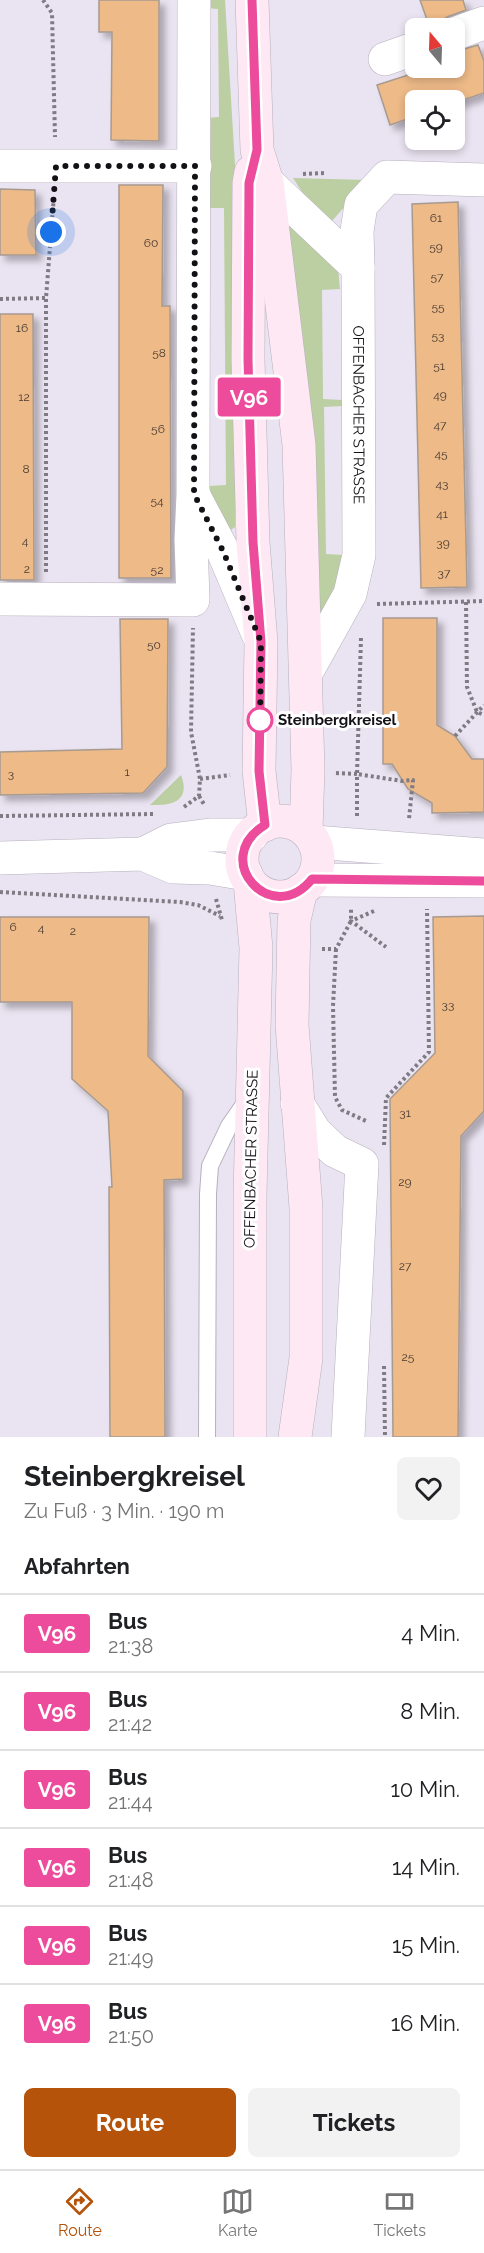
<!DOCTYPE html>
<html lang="de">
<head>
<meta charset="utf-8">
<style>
	body { margin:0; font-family:Raleway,sans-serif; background:#f2f2f2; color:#202124; height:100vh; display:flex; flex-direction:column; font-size:22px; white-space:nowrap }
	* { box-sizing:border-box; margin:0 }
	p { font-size:20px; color:#757577 }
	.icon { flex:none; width:33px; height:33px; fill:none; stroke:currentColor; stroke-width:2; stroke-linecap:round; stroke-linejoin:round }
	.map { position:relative; height:1437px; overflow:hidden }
	.side { display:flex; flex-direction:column; background:#fff; flex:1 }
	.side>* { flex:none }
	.badge { padding:0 12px; border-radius:4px; font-size:21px; line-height:39px }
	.needle { width:39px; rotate:341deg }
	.controls { position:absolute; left:405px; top:18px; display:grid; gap:12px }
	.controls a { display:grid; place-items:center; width:60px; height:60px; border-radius:9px; background:#fff; box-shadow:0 3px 9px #0003; font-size:30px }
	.you { position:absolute; width:30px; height:30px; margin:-15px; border:4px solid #fff; border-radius:50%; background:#1a73e8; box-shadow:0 0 0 9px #1a73e833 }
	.map>.badge { position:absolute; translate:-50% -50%; box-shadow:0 0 0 3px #fff }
	h2 { padding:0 24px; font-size:22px; line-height:54px }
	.round { display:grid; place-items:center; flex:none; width:63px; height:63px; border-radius:9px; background:#f2f2f2 }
	.overview { display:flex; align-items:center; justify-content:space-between; height:102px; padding:0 24px }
	h1 { font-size:28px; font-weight:700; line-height:45px }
	.primary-button { display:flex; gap:12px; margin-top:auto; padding:12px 24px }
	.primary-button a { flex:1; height:69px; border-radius:9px; background:#b45309; color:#fff; font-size:24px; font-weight:700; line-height:69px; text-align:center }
	.primary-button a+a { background:#f2f2f2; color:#202124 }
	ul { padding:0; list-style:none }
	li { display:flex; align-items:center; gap:18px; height:78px; padding:0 24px; border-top:2px solid #e0e0e0 }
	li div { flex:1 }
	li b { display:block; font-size:22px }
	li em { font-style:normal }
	li .badge { min-width:66px; font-weight:700; text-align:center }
	.tab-bar { display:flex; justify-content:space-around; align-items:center; height:84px; border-top:2px solid #e0e0e0; background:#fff; font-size:16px; color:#757577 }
	.tab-bar a { display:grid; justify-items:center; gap:3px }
	.tab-bar .on { color:#b45309 }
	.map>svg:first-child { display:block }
	.green { fill:#bbcfa2 }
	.building { fill:#edba88; stroke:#a79b91; stroke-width:1.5; filter:url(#shadow) }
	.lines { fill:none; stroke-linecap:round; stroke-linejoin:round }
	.service-casing { stroke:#b7b0bd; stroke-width:18 }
	.minor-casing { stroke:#b7b0bd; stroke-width:34 }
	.secondary-casing { stroke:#b7b0bd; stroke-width:34 }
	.path { stroke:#7f7b84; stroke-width:4; stroke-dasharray:3 3; stroke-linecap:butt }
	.service { stroke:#fff; stroke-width:16 }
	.minor { stroke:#fff; stroke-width:33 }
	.secondary { stroke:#fde8f4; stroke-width:33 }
	.line-casing { stroke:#fff; stroke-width:14 }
	.line { stroke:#ed4c9c; stroke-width:9 }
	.walk { stroke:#131115; stroke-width:6; stroke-dasharray:0 10.8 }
	.stop-dot { fill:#fff; stroke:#ed4c9c; stroke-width:3 }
	.labels { text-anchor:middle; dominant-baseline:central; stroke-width:6; stroke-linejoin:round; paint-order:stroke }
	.number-label { font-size:12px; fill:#4a3b32 }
	.street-label { font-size:15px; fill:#131115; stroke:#fff }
	.stop-label { font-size:15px; font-weight:bold; fill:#131115; stroke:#fff; text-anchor:start }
</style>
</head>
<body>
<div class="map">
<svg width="484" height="1437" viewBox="0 0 484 1437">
	<defs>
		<filter id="shadow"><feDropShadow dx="5.5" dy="5.5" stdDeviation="3" flood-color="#0004"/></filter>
	</defs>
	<rect width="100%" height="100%" fill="#eae3f1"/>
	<g class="green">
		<polygon points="206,0 225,0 235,165 235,527 228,532 213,514 209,486 226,485 224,208 207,208 206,118 219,117 218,9 205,8"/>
		<polygon points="293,178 368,180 332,221 308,201"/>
		<polygon points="285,221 338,269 340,289 322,290 323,399 342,400 342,406 324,407 326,554 344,555 331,599 321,619"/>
		<path d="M181,775C191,801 172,806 150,805Z"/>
	</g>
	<g class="building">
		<polygon points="99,0 159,0 159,141 111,140 112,32 99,32"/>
		<polygon points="420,0 463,0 466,10 447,17 440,22 436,28 430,28"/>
		<polygon points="478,45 484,61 484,93 454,103 454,100 416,100 416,116 390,125 377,85 430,68 454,68 454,52"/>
		<polygon points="119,185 163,185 162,306 170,306 171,578 119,578"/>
		<polygon points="0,189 35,190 36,255 0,255"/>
		<polygon points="458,202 467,587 421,588 412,204"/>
		<polygon points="0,314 33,314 34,580 0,580"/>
		<polygon points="383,618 437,618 437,725 455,736 472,759 484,759 484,812 432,813 432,803 408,789 392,764 383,764"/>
		<polygon points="120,619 168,619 167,767 143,793 0,795 0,752 122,749"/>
		<polygon points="484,916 484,1111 461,1136 458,1437 393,1437 390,1099 435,1053 433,917"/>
		<polygon points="0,917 149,917 148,1056 183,1091 183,1179 164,1180 165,1437 110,1437 109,1187 112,1187 108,1111 72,1079 72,1002 0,1002"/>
	</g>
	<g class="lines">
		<defs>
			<polyline id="service" points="207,1437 208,1194 210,1166 229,1126 247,1100"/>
			<g id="minor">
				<polyline points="454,34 484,23"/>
				<polyline points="385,59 416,48"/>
				<polyline points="0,166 195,166"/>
				<path id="s1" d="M267,182L358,268L359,555L350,594L306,673"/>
				<polyline points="358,268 357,231 361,205 387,177 484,180"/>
				<polyline points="194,496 223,551 258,634"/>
				<polyline points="0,599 193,600 191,540 193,494 194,0"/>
				<polyline points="314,842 484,855"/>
				<polyline points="143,854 171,840 210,835 252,835"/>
				<polyline points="0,858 143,854 173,867 210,868 246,874"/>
				<polyline points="312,880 484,881"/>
				<polyline points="297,1103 315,1132 335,1151 362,1164 348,1437"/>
			</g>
			<g id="secondary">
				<polyline points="252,0 257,150 267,182 299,445 308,770 306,831"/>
				<polyline points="251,172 249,183 248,359 253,542 261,642 259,771 265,825"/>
				<circle cx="280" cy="859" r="38"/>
				<polyline points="250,882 256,948 250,1195 250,1437"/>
				<polyline points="295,1437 306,1358 306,1208 292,1025 294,920 301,890"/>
			</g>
		</defs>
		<use href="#service" class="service-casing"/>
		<use href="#minor" class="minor-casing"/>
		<use href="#secondary" class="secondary-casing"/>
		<g class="path">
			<polyline points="43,0 52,13 55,137"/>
			<polyline points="303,174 326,173"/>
			<polyline points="0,299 46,298"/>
			<polyline points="46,572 46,298 54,195"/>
			<polyline points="466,602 467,687 477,712 484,715"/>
			<polyline points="377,604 484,601"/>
			<polyline points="361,638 357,774 402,781 413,780 409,819"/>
			<polyline points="455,736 484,705"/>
			<polyline points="336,773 357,774 357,817"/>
			<polyline points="200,779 230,775"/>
			<polyline points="199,796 205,806"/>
			<polyline points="184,807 199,796 200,779 191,732 193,628"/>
			<polyline points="0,816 154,814"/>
			<polyline points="0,892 180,902 198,905 220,916"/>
			<polyline points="216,899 222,920"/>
			<polyline points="374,911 351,921 386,947"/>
			<polyline points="322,949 336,949 351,921 351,909"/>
			<polyline points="336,949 333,1006 335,1097 342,1110 366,1121"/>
			<polyline points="384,1145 386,1098 429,1052 427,909"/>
			<polyline points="384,1366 385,1437"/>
		</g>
		<use href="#service" class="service"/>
		<use href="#minor" class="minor"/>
		<use href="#secondary" class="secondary"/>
	</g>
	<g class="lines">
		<defs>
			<path id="line" d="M252,0L257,150L249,183L248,359L253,542L261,642L259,771L265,825C209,859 272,929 312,879L484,881"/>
		</defs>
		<use href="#line" class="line-casing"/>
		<use href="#line" class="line"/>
		<polyline class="walk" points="51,232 56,166 195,166 194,494 223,551 261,642 260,728 260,720"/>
	</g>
	<circle class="stop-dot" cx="260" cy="720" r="12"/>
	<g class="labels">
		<g class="number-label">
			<text x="436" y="218">61</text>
			<text x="151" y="243">60</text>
			<text x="436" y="247">59</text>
			<text x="437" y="277">57</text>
			<text x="438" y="307">55</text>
			<text x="22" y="328">16</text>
			<text x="438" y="336">53</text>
			<text x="159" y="353">58</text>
			<text x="439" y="366">51</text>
			<text x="440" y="395">49</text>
			<text x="24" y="397">12</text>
			<text x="440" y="425">47</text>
			<text x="158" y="429">56</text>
			<text x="441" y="454">45</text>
			<text x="26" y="469">8</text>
			<text x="442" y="484">43</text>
			<text x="157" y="501">54</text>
			<text x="442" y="514">41</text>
			<text x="25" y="541">4</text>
			<text x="443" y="543">39</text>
			<text x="27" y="569">2</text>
			<text x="157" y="570">52</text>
			<text x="444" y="573">37</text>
			<text x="154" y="645">50</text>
			<text x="127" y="772">1</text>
			<text x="11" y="774">3</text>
			<text x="13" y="927">6</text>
			<text x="41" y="928">4</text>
			<text x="73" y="931">2</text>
			<text x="448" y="1005">33</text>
			<text x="405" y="1113">31</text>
			<text x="405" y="1182">29</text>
			<text x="405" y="1266">27</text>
			<text x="408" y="1357">25</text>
		</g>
		<g class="street-label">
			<text stroke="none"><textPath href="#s1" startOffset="272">OFFENBACHER STRASSE</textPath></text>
			<text transform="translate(251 1159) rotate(-89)">OFFENBACHER STRASSE</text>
		</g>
		<g class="stop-label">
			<text x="278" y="720">Steinbergkreisel</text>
		</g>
	</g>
</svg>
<div class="controls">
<a><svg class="needle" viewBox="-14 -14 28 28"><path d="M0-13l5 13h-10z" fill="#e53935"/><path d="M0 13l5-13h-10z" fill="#757577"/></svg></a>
<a><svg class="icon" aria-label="locate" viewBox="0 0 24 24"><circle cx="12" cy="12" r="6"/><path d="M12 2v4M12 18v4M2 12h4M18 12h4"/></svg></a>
</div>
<div class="you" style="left:51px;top:232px"></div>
<b class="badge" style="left:249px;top:397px;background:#ed4c9c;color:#fff">V96</b>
</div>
<section class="side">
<div class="overview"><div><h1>Steinbergkreisel</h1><p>Zu Fuß · 3 Min. · 190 m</p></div><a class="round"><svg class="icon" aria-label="heart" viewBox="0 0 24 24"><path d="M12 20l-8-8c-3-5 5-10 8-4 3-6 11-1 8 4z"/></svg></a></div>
<h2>Abfahrten</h2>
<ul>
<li><span class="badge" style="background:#ed4c9c;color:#fff">V96</span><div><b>Bus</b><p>21:38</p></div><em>4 Min.</em></li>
<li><span class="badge" style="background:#ed4c9c;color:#fff">V96</span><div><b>Bus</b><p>21:42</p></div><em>8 Min.</em></li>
<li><span class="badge" style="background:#ed4c9c;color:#fff">V96</span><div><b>Bus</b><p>21:44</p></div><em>10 Min.</em></li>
<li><span class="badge" style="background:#ed4c9c;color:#fff">V96</span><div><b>Bus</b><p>21:48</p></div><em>14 Min.</em></li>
<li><span class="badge" style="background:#ed4c9c;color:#fff">V96</span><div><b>Bus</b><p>21:49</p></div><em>15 Min.</em></li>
<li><span class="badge" style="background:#ed4c9c;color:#fff">V96</span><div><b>Bus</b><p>21:50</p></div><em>16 Min.</em></li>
</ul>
<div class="primary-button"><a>Route</a><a>Tickets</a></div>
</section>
<nav class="tab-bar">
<a class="on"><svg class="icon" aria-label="directions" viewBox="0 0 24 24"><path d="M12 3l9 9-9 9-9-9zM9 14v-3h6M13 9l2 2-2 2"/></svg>Route</a>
<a><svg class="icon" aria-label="map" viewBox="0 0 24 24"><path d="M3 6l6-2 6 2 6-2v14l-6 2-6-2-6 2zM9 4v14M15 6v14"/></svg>Karte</a>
<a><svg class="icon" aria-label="tickets" viewBox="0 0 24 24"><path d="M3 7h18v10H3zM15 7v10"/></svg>Tickets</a>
</nav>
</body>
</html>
